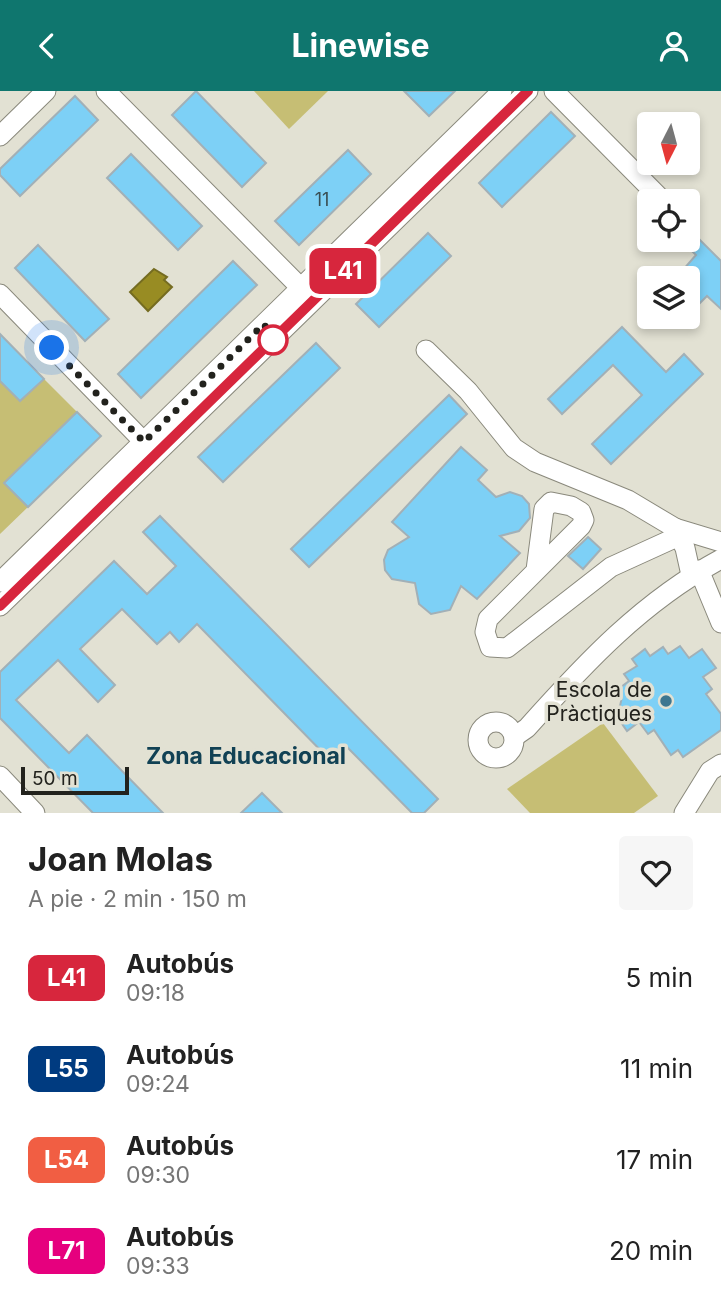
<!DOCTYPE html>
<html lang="es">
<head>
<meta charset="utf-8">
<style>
	body { margin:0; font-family:Inter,sans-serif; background:#f6f6f6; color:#222; height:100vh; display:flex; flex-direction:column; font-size:26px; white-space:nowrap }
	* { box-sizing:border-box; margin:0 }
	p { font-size:23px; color:#767676 }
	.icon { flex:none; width:38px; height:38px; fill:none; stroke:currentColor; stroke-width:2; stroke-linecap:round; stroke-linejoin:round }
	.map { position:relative; height:722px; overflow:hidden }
	.panel { display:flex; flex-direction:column; background:#fff; flex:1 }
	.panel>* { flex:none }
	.badge { padding:0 14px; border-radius:10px; font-size:24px; line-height:46px }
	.needle { width:46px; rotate:186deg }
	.fabs { position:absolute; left:637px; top:21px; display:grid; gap:14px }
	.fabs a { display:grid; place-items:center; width:63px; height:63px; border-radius:7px; background:#fff; box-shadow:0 4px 10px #0003; font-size:35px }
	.scale { position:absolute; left:21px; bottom:18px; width:108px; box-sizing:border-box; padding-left:7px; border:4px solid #22221d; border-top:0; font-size:19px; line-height:24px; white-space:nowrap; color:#22221d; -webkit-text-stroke:5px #e2e1d3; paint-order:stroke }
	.you { position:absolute; width:35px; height:35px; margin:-18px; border:5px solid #fff; border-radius:50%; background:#1a73e8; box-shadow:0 0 0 10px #1a73e833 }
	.map>.badge { position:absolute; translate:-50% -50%; box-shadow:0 0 0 4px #fff }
	.round { display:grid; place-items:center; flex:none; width:74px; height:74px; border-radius:7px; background:#f6f6f6 }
	.overview { display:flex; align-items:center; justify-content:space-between; height:119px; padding:0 28px }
	h1 { font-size:33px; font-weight:700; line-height:52px }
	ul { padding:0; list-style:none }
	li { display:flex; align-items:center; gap:21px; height:91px; padding:0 28px }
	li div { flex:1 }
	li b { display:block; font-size:26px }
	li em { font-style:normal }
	li .badge { min-width:77px; font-weight:700; text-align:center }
	header { display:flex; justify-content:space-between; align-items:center; height:91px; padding:0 28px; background:#0f766e; color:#fff; font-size:32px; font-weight:700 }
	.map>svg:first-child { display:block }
	.green { fill:#c6be74 }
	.water { fill:#988c23; stroke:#756c21; stroke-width:2 }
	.building { fill:#7dd0f6; stroke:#a2b0b7; stroke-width:2 }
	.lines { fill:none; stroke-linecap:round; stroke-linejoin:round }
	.minor-casing { stroke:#8a897c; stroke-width:21 }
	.minor { stroke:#fff; stroke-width:19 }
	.line-casing { stroke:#fff; stroke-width:16 }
	.line { stroke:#d7263d; stroke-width:10 }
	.walk { stroke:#22221d; stroke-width:7; stroke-dasharray:0 12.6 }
	.stop-dot { fill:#fff; stroke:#d7263d; stroke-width:3.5 }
	.poi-dot { fill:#3d7690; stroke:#e2e1d3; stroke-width:2.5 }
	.labels { text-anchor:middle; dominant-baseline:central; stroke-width:7; stroke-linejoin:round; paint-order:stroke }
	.number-label { font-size:18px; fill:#394e53 }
	.poi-label { font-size:21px; fill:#22221d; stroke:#e2e1d3; text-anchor:end }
	.neighbourhood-label { font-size:23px; font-weight:bold; fill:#114154; stroke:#e2e1d3 }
</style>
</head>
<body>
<header><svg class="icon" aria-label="back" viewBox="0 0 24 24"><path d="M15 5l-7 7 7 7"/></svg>Linewise<svg class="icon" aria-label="person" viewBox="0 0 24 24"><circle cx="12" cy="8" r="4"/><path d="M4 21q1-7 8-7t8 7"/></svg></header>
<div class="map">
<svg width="721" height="722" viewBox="0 0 721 722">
	<rect width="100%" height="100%" fill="#e2e1d3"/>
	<g class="green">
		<polygon points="254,0 328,0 289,38"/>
		<polygon points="44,288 77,321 5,392 28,416 0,443 0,290 20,310"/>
		<polygon points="603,632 658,705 634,722 530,722 507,698"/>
	</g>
	<polygon class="water" points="154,178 167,186 164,189 172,196 148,220 130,201"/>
	<g class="building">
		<polygon points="196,0 266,72 242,96 172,24"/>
		<polygon points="404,0 455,0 429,25"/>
		<polygon points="75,5 98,29 20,105 0,84 0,78"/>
		<polygon points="551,21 575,45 502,116 479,92"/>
		<polygon points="348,59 371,83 299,154 275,130"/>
		<polygon points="131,63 202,135 178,159 107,87"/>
		<polygon points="688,137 721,170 721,218 707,205 688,224 688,187 676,187 696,164 688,156"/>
		<polygon points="428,142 451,165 379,236 356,213"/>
		<polygon points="38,154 109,228 85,250 15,177"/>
		<polygon points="233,170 257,194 141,307 118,283"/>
		<polygon points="622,236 666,281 684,263 703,283 611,373 592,353 642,304 613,274 562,323 548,308"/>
		<polygon points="0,243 44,288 20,310 0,290"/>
		<polygon points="316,252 340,277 223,391 198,366"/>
		<polygon points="449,304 467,323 309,476 291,458"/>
		<polygon points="77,321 101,345 28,416 4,392"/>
		<polygon points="461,356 487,379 478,389 496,406 510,401 522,405 529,413 530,427 519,440 500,445 520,462 477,508 461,495 450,519 431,523 419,513 415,492 392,488 385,479 384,469 388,459 409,446 392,431"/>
		<polygon points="160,425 438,708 424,722 412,722 347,656 332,671 197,533 179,551 170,541 157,553 122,518 80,558 115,594 98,611 58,569 16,609 69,662 87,644 163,722 93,722 0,627 0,581 114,470 147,503 176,475 143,441"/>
		<polygon points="588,446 601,458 583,478 568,465"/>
		<polygon points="680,555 689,567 702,558 716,577 703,586 712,598 706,603 721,623 721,639 683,666 678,659 671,664 654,639 648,643 639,631 627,640 613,620 620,615 622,606 617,599 629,590 624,583 637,575 632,568 645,558 650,565 663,556 668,563"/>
		<polygon points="262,702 282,722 241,722"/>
	</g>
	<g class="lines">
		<defs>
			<g id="minor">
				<polyline points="106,0 301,197"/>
				<polyline points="554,0 663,110"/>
				<polyline points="0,45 46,0"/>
				<polyline points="0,203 144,351"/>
				<polyline points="426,259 468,300 514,357 535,371 628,409 675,437"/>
				<polyline points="536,479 544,418 551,411 571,415 581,421 584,429 581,435 488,528 485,541 490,556 507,557 611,476 679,445"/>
				<polyline points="699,479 721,532"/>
				<polyline points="691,484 685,457 675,437 721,451"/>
				<polyline points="0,491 502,0"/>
				<polyline points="0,515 528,0"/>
				<circle cx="496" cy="649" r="18"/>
				<path d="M514,646L527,637C586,571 643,510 721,468"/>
				<polyline points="0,685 35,722"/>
				<polyline points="684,722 710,680 721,673"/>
			</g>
		</defs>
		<use href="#minor" class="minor-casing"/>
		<use href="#minor" class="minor"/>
	</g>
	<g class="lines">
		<defs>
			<polyline id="line" points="0,515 528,0"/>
		</defs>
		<use href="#line" class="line-casing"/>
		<use href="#line" class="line"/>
		<polyline class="walk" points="52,257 144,351 264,233 273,249"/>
	</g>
	<circle class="stop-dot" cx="273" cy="249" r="14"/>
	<circle class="poi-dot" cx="666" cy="610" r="7"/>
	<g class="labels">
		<g class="number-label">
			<text x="322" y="108">11</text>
		</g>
		<g class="poi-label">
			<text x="652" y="598">Escola de<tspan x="652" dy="24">Pràctiques</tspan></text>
		</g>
		<g class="neighbourhood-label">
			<text x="246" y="665">Zona Educacional</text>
		</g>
	</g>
</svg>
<div class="fabs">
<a><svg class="needle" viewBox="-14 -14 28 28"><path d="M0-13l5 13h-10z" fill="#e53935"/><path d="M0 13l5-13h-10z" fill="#767676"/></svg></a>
<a><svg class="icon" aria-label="locate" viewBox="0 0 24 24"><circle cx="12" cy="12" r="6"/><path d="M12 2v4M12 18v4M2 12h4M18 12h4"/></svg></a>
<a><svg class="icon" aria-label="layers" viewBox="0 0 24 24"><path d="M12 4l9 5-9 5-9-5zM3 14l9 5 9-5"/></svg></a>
</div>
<div class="scale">50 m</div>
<div class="you" style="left:52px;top:257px"></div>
<b class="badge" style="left:343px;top:180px;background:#d7263d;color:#fff">L41</b>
</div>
<section class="panel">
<div class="overview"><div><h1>Joan Molas</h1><p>A pie · 2 min · 150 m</p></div><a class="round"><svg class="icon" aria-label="heart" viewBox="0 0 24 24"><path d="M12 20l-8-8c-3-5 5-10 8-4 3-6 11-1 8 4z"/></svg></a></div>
<ul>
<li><span class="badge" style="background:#d7263d;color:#fff">L41</span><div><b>Autobús</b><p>09:18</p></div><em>5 min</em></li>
<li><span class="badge" style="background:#003b80;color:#fff">L55</span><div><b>Autobús</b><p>09:24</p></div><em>11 min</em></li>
<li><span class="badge" style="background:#f15e43;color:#fff">L54</span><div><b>Autobús</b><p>09:30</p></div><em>17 min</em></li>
<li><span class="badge" style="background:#e6007e;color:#fff">L71</span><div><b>Autobús</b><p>09:33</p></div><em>20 min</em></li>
</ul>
</section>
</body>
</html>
